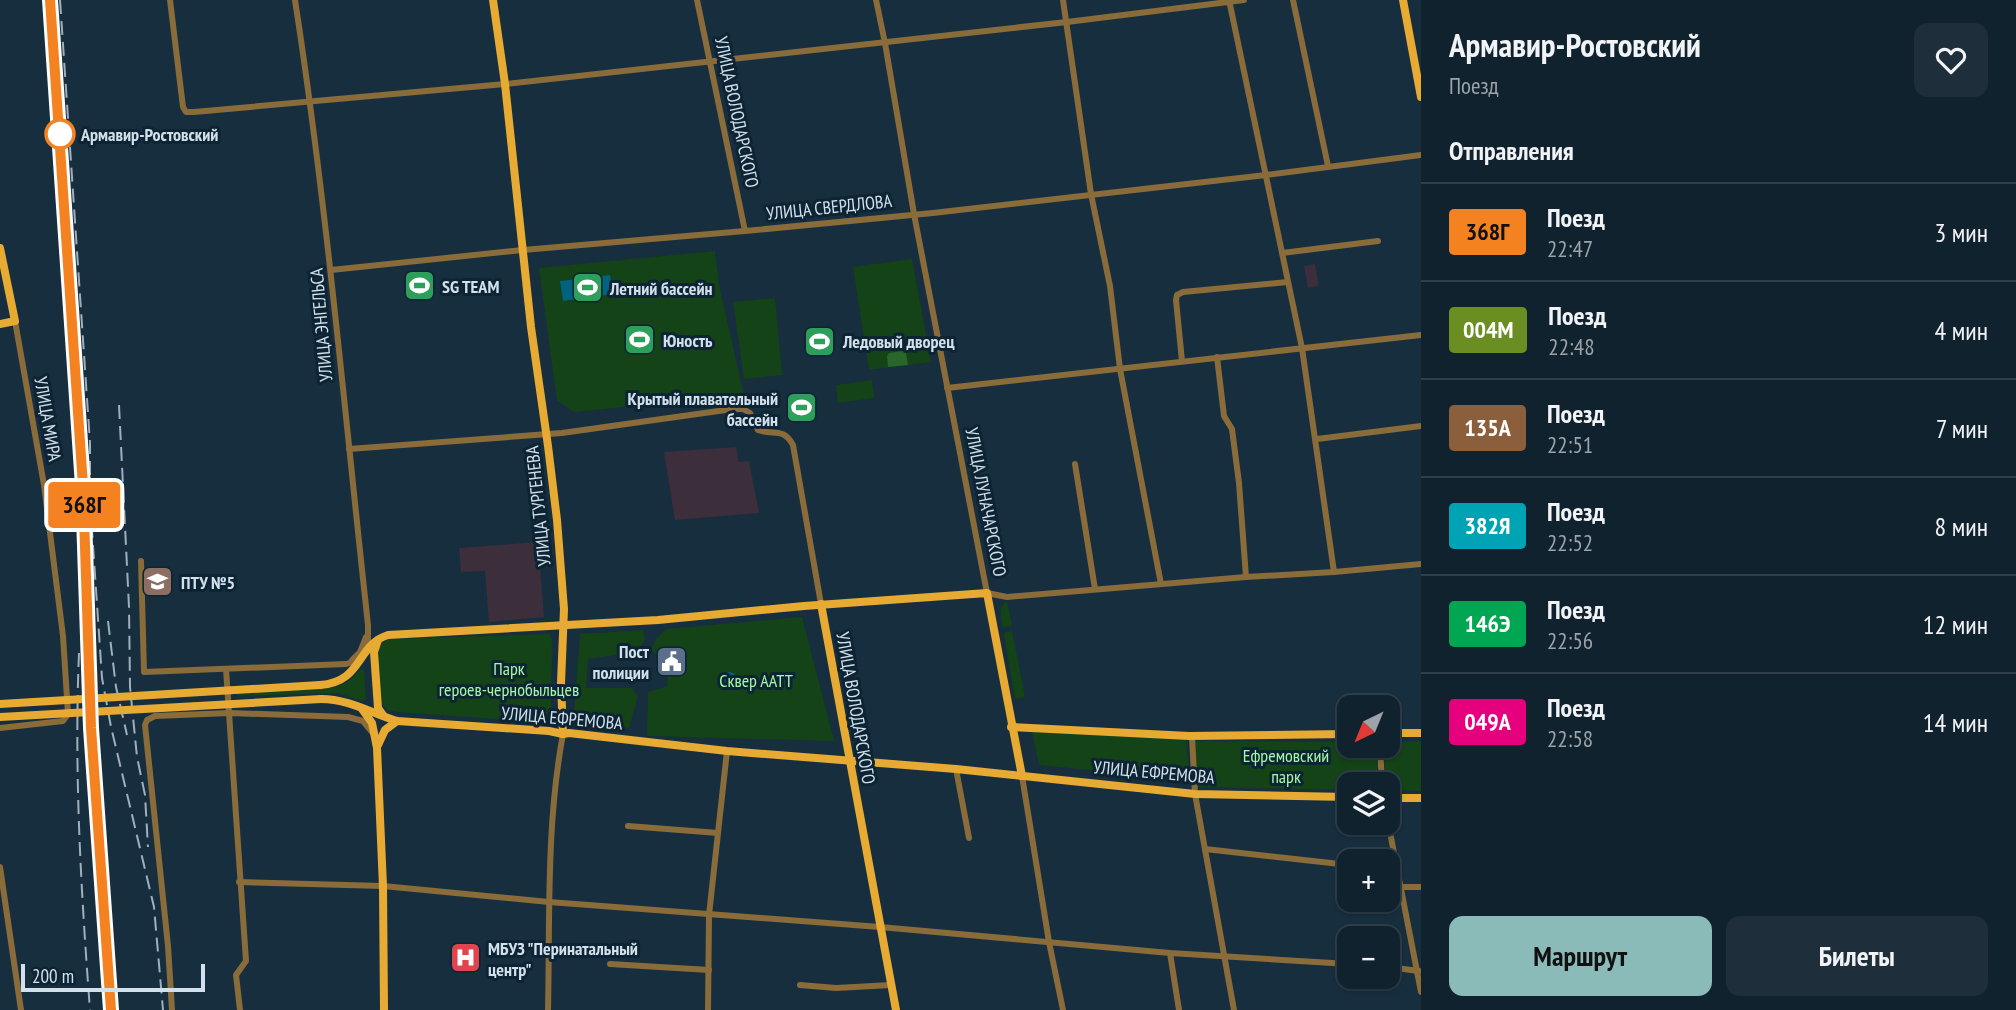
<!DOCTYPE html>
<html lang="ru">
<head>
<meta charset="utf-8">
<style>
	body { margin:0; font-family:"PT Sans Narrow",sans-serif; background:#1e2f3b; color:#f1f3f6; height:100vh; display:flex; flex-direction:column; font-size:26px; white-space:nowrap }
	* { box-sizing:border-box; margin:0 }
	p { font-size:23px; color:#9ca4aa }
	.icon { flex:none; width:38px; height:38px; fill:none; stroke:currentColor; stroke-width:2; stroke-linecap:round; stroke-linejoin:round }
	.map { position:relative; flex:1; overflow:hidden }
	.details { display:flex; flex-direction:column; background:#11222f; width:595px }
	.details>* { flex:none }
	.badge { padding:0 14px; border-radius:5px; font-size:24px; line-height:46px }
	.needle { width:46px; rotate:223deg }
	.fabs { position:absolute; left:1337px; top:695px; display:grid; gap:14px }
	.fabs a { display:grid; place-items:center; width:63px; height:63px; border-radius:14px; background:#11222f; box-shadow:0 2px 5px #0004,0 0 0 2px #303f4b; font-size:35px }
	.scale { position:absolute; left:21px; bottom:18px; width:184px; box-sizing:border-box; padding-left:7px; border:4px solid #d2e0eb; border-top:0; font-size:19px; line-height:24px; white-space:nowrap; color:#d2e0eb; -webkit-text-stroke:5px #0d2434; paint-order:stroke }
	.map>.badge { position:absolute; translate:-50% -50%; box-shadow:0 0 0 4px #fff }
	h2 { padding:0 28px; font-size:26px; line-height:63px }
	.round { display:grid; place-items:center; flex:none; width:74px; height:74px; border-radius:14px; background:#1e2f3b }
	.summary { display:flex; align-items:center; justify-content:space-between; height:119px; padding:0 28px }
	h1 { font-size:33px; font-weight:800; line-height:52px }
	.button { display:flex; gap:14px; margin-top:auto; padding:14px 28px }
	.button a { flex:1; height:80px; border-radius:14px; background:#8bbbb9; color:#111; font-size:28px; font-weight:800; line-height:80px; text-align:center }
	.button a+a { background:#1e2f3b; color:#f1f3f6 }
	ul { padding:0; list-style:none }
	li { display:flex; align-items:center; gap:21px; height:98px; padding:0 28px; border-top:2px solid #303f4b }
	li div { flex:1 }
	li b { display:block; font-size:26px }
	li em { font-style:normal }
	li .badge { min-width:77px; font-weight:700; text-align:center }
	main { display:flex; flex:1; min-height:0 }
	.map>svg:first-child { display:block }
	.education { fill:#3c2e3b }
	.green { fill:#134316 }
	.forest { fill:#29662b }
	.water { fill:#00627e }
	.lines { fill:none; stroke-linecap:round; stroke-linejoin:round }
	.minor { stroke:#896c3a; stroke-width:6 }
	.major { stroke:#e7ab34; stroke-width:8 }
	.rail { stroke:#9fafbc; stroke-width:2; stroke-dasharray:14 7; stroke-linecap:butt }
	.major-bridge { stroke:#e7ab34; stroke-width:8 }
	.line-casing { stroke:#fff; stroke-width:16 }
	.line { stroke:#f58220; stroke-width:10 }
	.stop-dot { fill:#fff; stroke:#f58220; stroke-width:3.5 }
	.labels { text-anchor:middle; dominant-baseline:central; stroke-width:6; stroke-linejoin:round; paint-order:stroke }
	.street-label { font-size:18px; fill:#d2e0eb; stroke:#0d2434 }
	.stop-label { font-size:18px; font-weight:bold; fill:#d2e0eb; stroke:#0d2434; text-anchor:start }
	.poi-label { font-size:18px; font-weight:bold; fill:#d2e0eb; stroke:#0d2434; text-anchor:start }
	.park-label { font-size:18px; fill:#a4f8a3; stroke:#0d2434 }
</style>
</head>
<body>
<main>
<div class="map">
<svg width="1421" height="1010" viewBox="0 0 1421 1010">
	<rect width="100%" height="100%" fill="#172e3f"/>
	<g class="education">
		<polygon points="1315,264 1319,286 1308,288 1304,266"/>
		<polygon points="736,447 739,462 749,461 759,513 675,520 664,452"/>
		<polygon points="538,542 544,617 489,622 485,571 461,572 459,548"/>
	</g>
	<g class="green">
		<polygon points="715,251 719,285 744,395 574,412 557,400 539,268"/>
		<polygon points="912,259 931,362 869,370 853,267"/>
		<polygon points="775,298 782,375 744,379 733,302"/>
		<polygon points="872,380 874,398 838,403 836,385"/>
		<path d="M1007,601L1012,626L1003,627C1001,617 997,608 1007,601Z"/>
		<polygon points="802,617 834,741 647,736 648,692 668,686 666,657 650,651 657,638 666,629"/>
		<polygon points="643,630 645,640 636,652 588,659 586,688 631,688 638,696 629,728 573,724 580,634"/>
		<polygon points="1012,631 1025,697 1015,699 1004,635 1006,632"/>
		<polygon points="550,634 552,641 551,723 397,712 388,710 379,701 378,646 387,639"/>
		<polygon points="362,668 364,670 366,699 362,701 339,693 237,696 237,692 336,687 349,681"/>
		<polygon points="1032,732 1186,739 1190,780 1039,765"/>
		<polygon points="1194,741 1349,742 1349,746 1377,746 1378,784 1349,784 1349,790 1198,787"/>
		<polygon points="1421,741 1421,791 1388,790 1388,784 1385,784 1384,746 1388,746 1388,742"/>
	</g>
	<polygon class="forest" points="902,351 904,353 906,353 908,365 888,367 887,356 889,353"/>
	<g class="water">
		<polygon points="610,275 613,294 563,301 560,281"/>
		<circle cx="729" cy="680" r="8"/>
	</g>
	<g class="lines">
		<g class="minor">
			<polyline points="170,0 183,107 186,112 194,112 505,84 1067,22 1244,0"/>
			<path d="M295,0C327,207 345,416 368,625V648"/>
			<polyline points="697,0 745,231"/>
			<polyline points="876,0 885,43 914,214 987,593 1007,597 1246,577 1334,572 1421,564"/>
			<polyline points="1063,0 1091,194 1110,286 1120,369 1161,584"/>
			<polyline points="1229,0 1302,348 1334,572"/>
			<polyline points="1293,0 1328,166"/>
			<polyline points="1282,253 1378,241"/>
			<polyline points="331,270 523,250 745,231 933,213 1266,175 1421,155"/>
			<polyline points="1217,357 1224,416 1232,429 1239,483 1246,577"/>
			<polyline points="1182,361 1176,300 1177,295 1183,292 1288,282"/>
			<polyline points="947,388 1421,335"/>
			<polyline points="1317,439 1421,426"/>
			<path d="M349,449L562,433L733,409H743L750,413L758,430C774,436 783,427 793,445L821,604"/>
			<polyline points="1075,464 1095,589"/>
			<polyline points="141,561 144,672 346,664 359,660"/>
			<polyline points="352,660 360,652 366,637"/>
			<polyline points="226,669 246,961 236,975 240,1010"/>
			<polyline points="0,728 63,721 68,714 63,636 44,485 15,321"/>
			<polyline points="1192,736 1195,794 1234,1010"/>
			<polyline points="1380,746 1382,784"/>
			<polyline points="956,769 969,838"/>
			<polyline points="1022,776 1049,942 1063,1010"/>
			<polyline points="1388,822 1421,992"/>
			<polyline points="628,826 718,833"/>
			<polyline points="1205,849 1349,865"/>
			<polyline points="0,867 21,1010"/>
			<polyline points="239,882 383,886 549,902 880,927 1170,953 1349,964"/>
			<polyline points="1400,887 1421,887"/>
			<polyline points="1170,953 1179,1010"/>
			<polyline points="610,964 709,970"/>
			<polyline points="1388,967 1419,971"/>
			<polyline points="800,985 836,988 891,985"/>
			<polyline points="172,1010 168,946 145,725 147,720 155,716 230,713 348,717 363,721 372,732"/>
			<path d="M548,1010C550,918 546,825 563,734"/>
			<polyline points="708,1010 709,915 727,751"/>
		</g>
		<g class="major">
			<polyline points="493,0 505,84 531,327 548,446 557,520 564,609 561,683 563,734"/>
			<polyline points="1403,0 1421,97"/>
			<polyline points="0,248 15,321 0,324"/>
			<polyline points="821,604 896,1010"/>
			<polyline points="378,640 374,652 378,708 383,715"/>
			<path d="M320,685C363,682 356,645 388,635L658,620L804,606L987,593L1022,776"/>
			<path d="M321,699C349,699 371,713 397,721L549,731L563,734L569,733L727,751L956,769L1195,794L1349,797"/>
			<polyline points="362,709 372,723 377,748 383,886 384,1010"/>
			<polyline points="1011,727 1189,736 1349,734"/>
			<polyline points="1388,733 1421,733"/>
			<polyline points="378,745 385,730 397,721"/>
			<polyline points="1388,798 1421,798"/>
		</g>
		<g class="rail">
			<polyline points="46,0 74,409 81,539 81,597"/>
			<polyline points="60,0 90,443 90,501 102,678 111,727 154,907 163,1010"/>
			<polyline points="119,405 129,607 130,687 137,757 145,795 148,847"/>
			<polyline points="86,587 91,728 111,1010"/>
			<polyline points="108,621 116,687 127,735"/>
			<path d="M79,653C74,773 81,891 90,1010"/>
		</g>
		<g class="major-bridge">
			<polyline points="0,704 320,685"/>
			<polyline points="0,717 321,699"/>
		</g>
	</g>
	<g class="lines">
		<defs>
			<polyline id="line" points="50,0 83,486 91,728 111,1010"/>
		</defs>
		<use href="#line" class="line-casing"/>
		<use href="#line" class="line"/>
	</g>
	<defs>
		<symbol id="stadium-square" viewBox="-11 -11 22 22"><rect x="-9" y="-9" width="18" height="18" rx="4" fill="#2e9e5b" stroke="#0d2434"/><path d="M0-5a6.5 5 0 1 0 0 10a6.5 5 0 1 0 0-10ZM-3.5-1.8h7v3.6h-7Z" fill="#fff"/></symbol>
		<symbol id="university-square" viewBox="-11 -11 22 22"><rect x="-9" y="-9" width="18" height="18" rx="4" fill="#8d6e63" stroke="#0d2434"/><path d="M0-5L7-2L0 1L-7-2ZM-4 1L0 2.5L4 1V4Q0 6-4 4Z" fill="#fff"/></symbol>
		<symbol id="civic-square" viewBox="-11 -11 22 22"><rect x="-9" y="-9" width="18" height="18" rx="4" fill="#5c6f8a" stroke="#0d2434"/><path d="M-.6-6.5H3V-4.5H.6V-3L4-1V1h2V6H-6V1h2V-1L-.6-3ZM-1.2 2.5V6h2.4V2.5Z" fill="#fff"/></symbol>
		<symbol id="hospital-square" viewBox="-11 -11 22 22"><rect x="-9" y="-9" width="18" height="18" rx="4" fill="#e0444e" stroke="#0d2434"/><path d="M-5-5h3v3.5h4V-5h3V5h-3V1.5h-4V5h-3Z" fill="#fff"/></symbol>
	</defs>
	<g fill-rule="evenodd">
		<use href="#stadium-square" x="402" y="268" width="35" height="35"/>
		<use href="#stadium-square" x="570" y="270" width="35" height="35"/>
		<use href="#stadium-square" x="622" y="322" width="35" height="35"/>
		<use href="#stadium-square" x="802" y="324" width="35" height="35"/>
		<use href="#stadium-square" x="784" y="390" width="35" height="35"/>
		<use href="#university-square" x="140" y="564" width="35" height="35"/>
		<use href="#civic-square" x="654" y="644" width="35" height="35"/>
		<use href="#hospital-square" x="448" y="940" width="35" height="35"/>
	</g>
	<circle class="stop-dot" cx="60" cy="134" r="14"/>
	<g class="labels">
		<g class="street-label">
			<text transform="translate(737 112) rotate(78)">УЛИЦА ВОЛОДАРСКОГО</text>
			<text transform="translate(829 207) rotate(-6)">УЛИЦА СВЕРДЛОВА</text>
			<text transform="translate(321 325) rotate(-95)">УЛИЦА ЭНГЕЛЬСА</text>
			<text transform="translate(48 419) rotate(80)">УЛИЦА МИРА</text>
			<text transform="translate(986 502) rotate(79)">УЛИЦА ЛУНАЧАРСКОГО</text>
			<text transform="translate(538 506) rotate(-96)">УЛИЦА ТУРГЕНЕВА</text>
			<text transform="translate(856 708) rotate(80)">УЛИЦА ВОЛОДАРСКОГО</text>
			<text transform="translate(562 718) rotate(5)">УЛИЦА ЕФРЕМОВА</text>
			<text transform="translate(1154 772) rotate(5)">УЛИЦА ЕФРЕМОВА</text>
		</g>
		<g class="stop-label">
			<text x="81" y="134">Армавир-Ростовский</text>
		</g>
		<g class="poi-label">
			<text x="442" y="286">SG TEAM</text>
			<text x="610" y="288">Летний бассейн</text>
			<text x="663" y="340">Юность</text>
			<text x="843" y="341">Ледовый дворец</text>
			<text x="778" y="398" text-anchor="end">Крытый плавательный<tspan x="778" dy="21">бассейн</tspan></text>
			<text x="181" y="582">ПТУ №5</text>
			<text x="649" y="651" text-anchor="end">Пост<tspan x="649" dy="21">полиции</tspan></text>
			<text x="488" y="948">МБУЗ "Перинатальный<tspan x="488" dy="21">центр"</tspan></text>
		</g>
		<g class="park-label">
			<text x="509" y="668">Парк<tspan x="509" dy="21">героев-чернобыльцев</tspan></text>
			<text x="756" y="680">Сквер ААТТ</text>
			<text x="1286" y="755">Ефремовский<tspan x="1286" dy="21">парк</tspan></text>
		</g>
	</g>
</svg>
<div class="fabs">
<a><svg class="needle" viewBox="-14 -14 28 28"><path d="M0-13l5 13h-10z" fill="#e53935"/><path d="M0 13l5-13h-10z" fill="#9ca4aa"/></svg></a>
<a><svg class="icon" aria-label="layers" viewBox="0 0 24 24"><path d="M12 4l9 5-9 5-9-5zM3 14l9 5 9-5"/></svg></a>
<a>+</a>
<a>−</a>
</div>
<div class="scale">200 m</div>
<b class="badge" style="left:84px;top:505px;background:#f58220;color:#111">368Г</b>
</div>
<section class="details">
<div class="summary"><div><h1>Армавир-Ростовский</h1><p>Поезд</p></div><a class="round"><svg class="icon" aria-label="heart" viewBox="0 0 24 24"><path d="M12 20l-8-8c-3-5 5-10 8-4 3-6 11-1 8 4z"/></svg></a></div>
<h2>Отправления</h2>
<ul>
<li><span class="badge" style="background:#f58220;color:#111">368Г</span><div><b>Поезд</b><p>22:47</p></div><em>3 мин</em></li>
<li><span class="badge" style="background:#6b8e23;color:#fff">004М</span><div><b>Поезд</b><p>22:48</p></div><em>4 мин</em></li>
<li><span class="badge" style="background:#8b5e3c;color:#fff">135А</span><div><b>Поезд</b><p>22:51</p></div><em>7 мин</em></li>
<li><span class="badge" style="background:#00a3b4;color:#fff">382Я</span><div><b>Поезд</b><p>22:52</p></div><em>8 мин</em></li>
<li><span class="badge" style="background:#00a651;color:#fff">146Э</span><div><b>Поезд</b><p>22:56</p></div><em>12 мин</em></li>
<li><span class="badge" style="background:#e6007e;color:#fff">049А</span><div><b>Поезд</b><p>22:58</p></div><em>14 мин</em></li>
</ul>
<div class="button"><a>Маршрут</a><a>Билеты</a></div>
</section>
</main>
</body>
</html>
